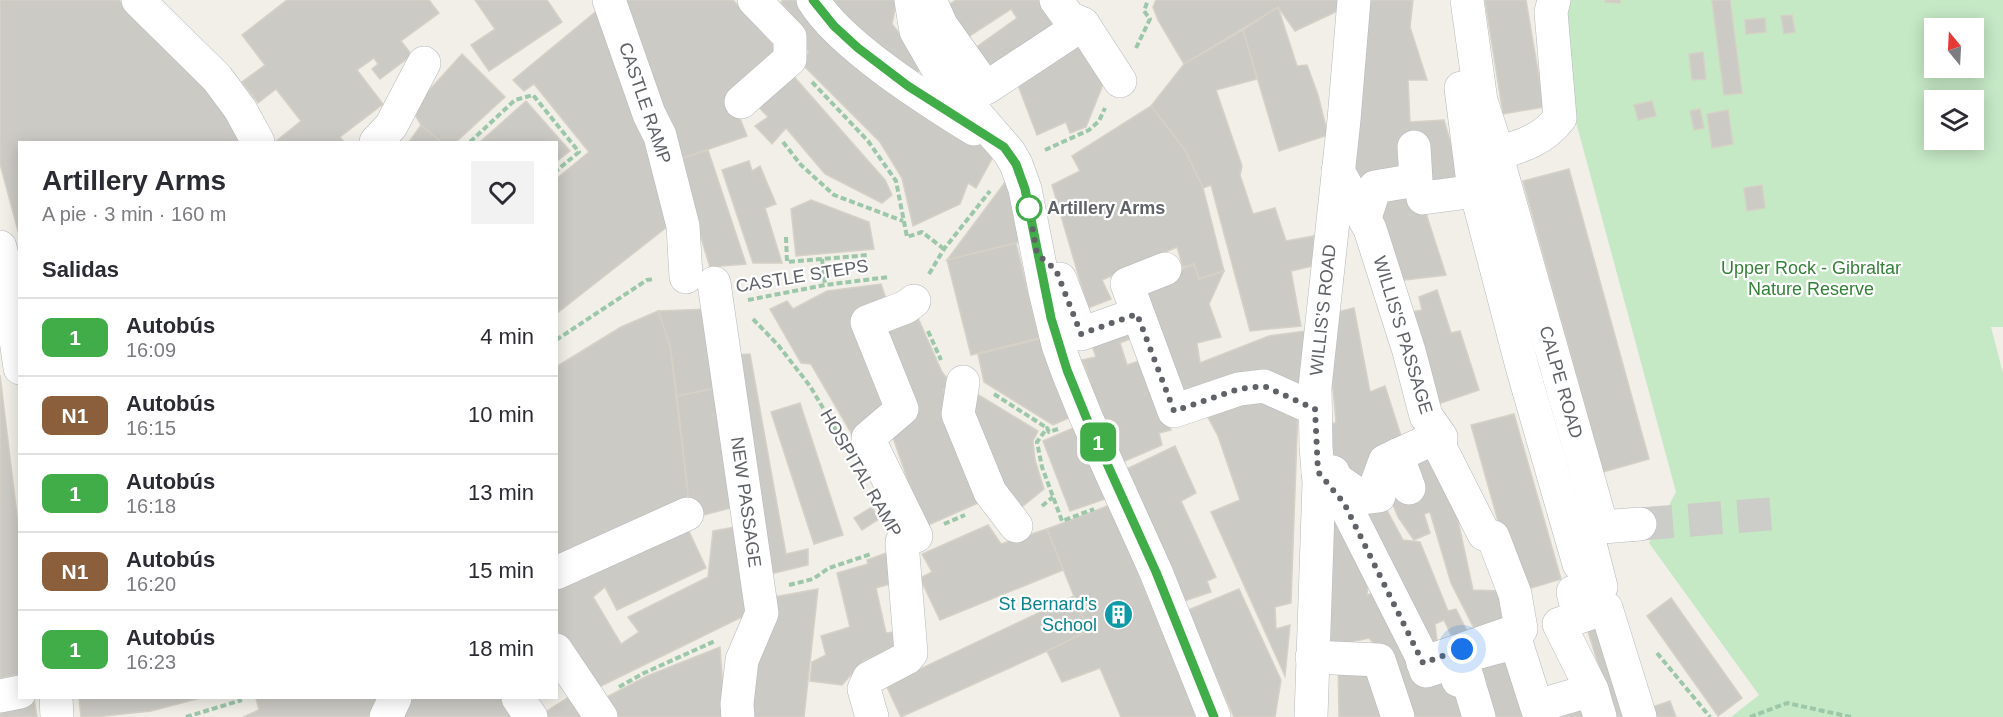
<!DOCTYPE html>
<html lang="es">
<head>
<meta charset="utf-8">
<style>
	body { margin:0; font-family:Arial,sans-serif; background:#f2f2f3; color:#2b2b33; height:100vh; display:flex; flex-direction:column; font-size:22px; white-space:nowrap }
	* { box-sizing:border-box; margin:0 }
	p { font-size:20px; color:#7c7c81 }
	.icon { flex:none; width:33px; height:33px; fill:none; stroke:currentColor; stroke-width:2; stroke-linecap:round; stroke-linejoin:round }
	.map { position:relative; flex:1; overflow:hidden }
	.side { position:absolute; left:18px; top:141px; width:540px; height:558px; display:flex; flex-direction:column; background:#fff; border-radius:0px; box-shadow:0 3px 15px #0003 }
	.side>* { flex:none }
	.badge { padding:0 12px; border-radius:9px; font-size:21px; line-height:39px }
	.needle { width:39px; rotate:342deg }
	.tools { position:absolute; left:1924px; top:18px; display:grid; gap:12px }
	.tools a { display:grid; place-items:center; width:60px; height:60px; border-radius:0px; background:#fff; box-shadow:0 3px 15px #0003; font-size:30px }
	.you { position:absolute; width:30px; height:30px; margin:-15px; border:4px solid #fff; border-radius:50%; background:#1a73e8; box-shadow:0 0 0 9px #1a73e833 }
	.map>.badge { position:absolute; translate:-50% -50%; box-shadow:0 0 0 3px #fff }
	h2 { padding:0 24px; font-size:22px; line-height:54px }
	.round { display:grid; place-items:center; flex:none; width:63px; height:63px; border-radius:0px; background:#f2f2f3 }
	.summary { display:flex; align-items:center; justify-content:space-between; height:102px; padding:0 24px }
	h1 { font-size:28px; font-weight:700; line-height:45px }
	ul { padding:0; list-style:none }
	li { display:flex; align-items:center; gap:18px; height:78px; padding:0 24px; border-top:2px solid #e1e1e2 }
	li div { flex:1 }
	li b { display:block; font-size:22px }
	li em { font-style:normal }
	li .badge { min-width:66px; font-weight:700; text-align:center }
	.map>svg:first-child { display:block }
	.green { fill:#c5e8c5; fill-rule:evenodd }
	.building { fill:#cccac5; stroke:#d6d1c6; stroke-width:1.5 }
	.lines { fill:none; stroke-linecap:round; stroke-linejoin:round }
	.minor-tunnel { stroke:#ccccc8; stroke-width:33; stroke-dasharray:33 16; stroke-linecap:butt }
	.minor-casing { stroke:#b5b8bc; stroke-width:34 }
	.path { stroke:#9cc7a9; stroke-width:4; stroke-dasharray:6 3; stroke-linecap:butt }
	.minor { stroke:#fff; stroke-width:33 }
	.line-casing { stroke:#fff; stroke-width:14 }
	.line { stroke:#41ad48; stroke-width:9 }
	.walk { stroke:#5f6368; stroke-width:6; stroke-dasharray:0 10.8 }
	.stop-dot { fill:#fff; stroke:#41ad48; stroke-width:3 }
	.labels { text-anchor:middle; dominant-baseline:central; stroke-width:4.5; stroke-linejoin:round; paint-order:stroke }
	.street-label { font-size:18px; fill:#5f6368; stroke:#fff }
	.stop-label { font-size:18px; font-weight:bold; fill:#5f6368; stroke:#fff; text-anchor:start }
	.park-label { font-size:18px; fill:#348238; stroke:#fff }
	.culture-label { font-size:18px; fill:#0d838f; stroke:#fff; text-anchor:end }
</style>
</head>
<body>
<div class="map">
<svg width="2003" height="717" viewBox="0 0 2003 717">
	<rect width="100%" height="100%" fill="#f1efe8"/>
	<path class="green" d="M1566,0H2003V327H1991L2003,373V717H1731L1759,695L1649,543L1676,492L1576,122ZM1935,28H1974V68H1935ZM1935,100H1974V140H1935Z"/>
	<g class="building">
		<polygon points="0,0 119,0 219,92 247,142 20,142 20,238 0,164"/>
		<polygon points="287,0 429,0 439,13 401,41 412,55 380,79 372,69 378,64 374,58 357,70 383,104 340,137 344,142 275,142 301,121 276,89 258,103 242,82 265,65 242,35"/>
		<polygon points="475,0 547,0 562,22 489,71 471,45 495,29"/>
		<polygon points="622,0 733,0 782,54 731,96 747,136 677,160"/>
		<polygon points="783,0 804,0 868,66 994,155 976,188 968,183 960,204 913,226 902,178 880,142 800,62 809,52 798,42 805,32 781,2"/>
		<polygon points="827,0 897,0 892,24 924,66 914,76"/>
		<polygon points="956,0 1049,0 1067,26 989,81 971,51 1017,18 1011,9 962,41 941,10"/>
		<polygon points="1156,0 1344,0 1342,9 1295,31 1278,7 1184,64 1158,20 1153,7"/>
		<polygon points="1368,0 1413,0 1410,27 1427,80 1408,80 1410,122 1444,120 1463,187 1420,195 1446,275 1397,281 1376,203 1408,172 1367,200 1353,174"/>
		<polygon points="1485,0 1526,0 1544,107 1503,114"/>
		<polygon points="1605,0 1620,0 1620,3 1605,2"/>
		<polygon points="1712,0 1730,0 1742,93 1724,95"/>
		<polygon points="1278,7 1297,66 1307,65 1318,95 1328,135 1279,151 1243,30"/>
		<polygon points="599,9 650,133 672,223 556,314 556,179 589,152 534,84 524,91 513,80"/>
		<polygon points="1792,15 1795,32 1784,34 1781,16"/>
		<polygon points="1765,18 1766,32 1746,34 1745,20"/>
		<polygon points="1243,30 1257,79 1216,90 1242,166 1240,175 1253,214 1275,208 1286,241 1314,236 1313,266 1291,271 1301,326 1250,331 1211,185 1203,188 1185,150 1151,106 1184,64"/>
		<polygon points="1081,31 1108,72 1086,127 1070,133 1066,122 1037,135 1016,80"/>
		<polygon points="1703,52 1706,79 1692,80 1689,54"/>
		<polygon points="462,54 505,97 456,142 441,142 421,125 412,109"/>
		<polygon points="790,72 885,180 892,195 882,203 825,174 786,128 772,144 755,126 768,117 754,102"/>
		<polygon points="526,101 570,151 556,162 556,142 480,142"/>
		<polygon points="1652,101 1656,116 1638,120 1634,105"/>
		<polygon points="1151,106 1185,150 1203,188 1224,271 1199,279 1194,264 1183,267 1177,247 1102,280 1111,299 1088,308 1052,185 1080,171 1072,156"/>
		<polygon points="1700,109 1704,128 1694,130 1690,111"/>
		<polygon points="1728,110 1733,144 1712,148 1707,114"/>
		<polygon points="421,125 441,142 409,142"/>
		<polygon points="708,150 746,264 710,267 677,160"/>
		<polygon points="749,161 752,171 760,166 776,204 765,208 782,263 753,263 722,170"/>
		<polygon points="1569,169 1649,459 1603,472 1523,181"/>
		<polygon points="1009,177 1024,238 1016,243 947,260"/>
		<polygon points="1762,185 1765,208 1747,211 1744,188"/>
		<polygon points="811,200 869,222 874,249 796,256 791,209"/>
		<polygon points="1016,243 1039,338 971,355 947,260"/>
		<polygon points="1194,264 1199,279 1224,271 1209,304 1221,337 1197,343 1200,363 1269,336 1305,331 1302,390 1178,404 1138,288"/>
		<polygon points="881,284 889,308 857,319 894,408 854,438 811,364 801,363 770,309 787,301 793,309 827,291"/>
		<polygon points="1437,290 1451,333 1460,331 1479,390 1432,406 1407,313 1422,310 1419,297"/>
		<polygon points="1354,308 1370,392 1385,386 1403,442 1363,491 1332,456 1324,429 1336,422 1329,346 1333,313"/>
		<polygon points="710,309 722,387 677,396 670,345 658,311"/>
		<polygon points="914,309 942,372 955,388 943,389 987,499 924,527 889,426 877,324"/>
		<polygon points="658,311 670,345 689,502 556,561 556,367 621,327"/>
		<polygon points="1131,321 1137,336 1120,343 1127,365 1148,358 1171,430 1159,433 1162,445 1118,464 1079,385 1090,381 1082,360 1096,357 1089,337"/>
		<polygon points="1047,337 1073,416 1053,425 984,382 978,354"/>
		<polygon points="750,354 786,554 808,549 808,565 770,574 732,355"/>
		<polygon points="0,375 20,540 20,674 0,678"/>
		<polygon points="722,387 738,506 704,515 689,502 677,396"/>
		<polygon points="967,388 1038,431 1033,441 1035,460 1044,489 1012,515 964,415"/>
		<polygon points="1270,394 1298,406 1291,603 1275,607 1276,629 1290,625 1285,676 1211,512 1240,500 1218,436 1203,408"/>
		<polygon points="800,403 843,535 814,544 771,412"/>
		<polygon points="1514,414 1561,579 1518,592 1471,425"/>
		<polygon points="1078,426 1108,498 1070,511 1043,441"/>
		<polygon points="1175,446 1196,493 1181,501 1216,577 1207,581 1211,592 1181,602 1120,472"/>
		<polygon points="1432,449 1454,502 1473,590 1500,591 1511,627 1478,636 1451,583 1430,512 1424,514 1430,533 1414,540 1398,517 1382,478"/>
		<polygon points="1351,501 1384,505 1403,540 1420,542 1448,611 1456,609 1468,633 1453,639 1444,620 1435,624 1438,649 1428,653"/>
		<polygon points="1110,505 1198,717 1121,717 1100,668 1062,682 1047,651 1088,631 1047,529"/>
		<polygon points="1325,505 1369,567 1367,595 1382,590 1450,667 1474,717 1404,717 1382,653 1369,638 1328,647"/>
		<polygon points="872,507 879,519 862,530 854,518"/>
		<polygon points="686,525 706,568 617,610 605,587 593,597 621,644 639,632 628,617 708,577 713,531 741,526 756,602 744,616 597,688 556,629 556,585"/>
		<polygon points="988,525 1001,544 1047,529 1063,570 940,620 920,578 932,572 922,554"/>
		<polygon points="889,552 890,584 876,588 886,633 894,632 900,646 863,661 842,685 810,681 812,662 826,655 821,636 850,627 837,573 868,564 867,560"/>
		<polygon points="818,589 804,717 746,717 769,598"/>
		<polygon points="1239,589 1281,680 1275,717 1234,717 1186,611"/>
		<polygon points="1074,596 1088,631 1047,651 901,717 886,685"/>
		<polygon points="1671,598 1742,698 1718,716 1647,616"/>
		<polygon points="1604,613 1636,717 1615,717 1584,619"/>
		<polygon points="720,647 725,717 609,717 599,701 647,676"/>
		<polygon points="1513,648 1535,717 1494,717 1476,659"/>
		<polygon points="1338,659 1379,662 1381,717 1339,717"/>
		<polygon points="575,693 591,717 547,717 544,713"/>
		<polygon points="34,698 37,717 0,717 0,699"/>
		<polygon points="79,698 200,698 151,711 95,717 81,717"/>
		<polygon points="256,698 391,698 382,717 243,717 259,710"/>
		<polygon points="415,698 507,698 520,717 402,717 406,704"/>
		<polygon points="1670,701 1676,717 1646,717 1644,710"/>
		<polygon points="1588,702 1594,717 1550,717"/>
	</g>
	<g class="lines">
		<polyline class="minor-tunnel" points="1640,524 1782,513"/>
		<defs>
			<g id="minor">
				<polyline points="138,0 217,78 240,109 258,142"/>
				<polyline points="609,0 649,114 660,136 683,226 686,277"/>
				<path d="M813,0C840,45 929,101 974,129"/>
				<polyline points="911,0 916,31 939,71 1009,152 1016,164 1025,189 1045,291 1058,345 1067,370 1086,417 1156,572 1214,717"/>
				<polyline points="930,0 941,25 986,88 1083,24"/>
				<polyline points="1056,0 1069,18 1083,24 1120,81"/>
				<polyline points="1467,0 1481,101 1498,153 1499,164 1602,527 1587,532 1601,587 1573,592 1579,616"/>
				<polyline points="1461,88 1472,175 1476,191 1523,370 1579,564"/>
				<polyline points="741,102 790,59 790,37 754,0"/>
				<polyline points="376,142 391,126 424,63"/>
				<path d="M1498,153C1523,146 1544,139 1560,118L1551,12L1554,0"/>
				<polyline points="1338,171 1370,229 1409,351 1426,416 1441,437 1440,447"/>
				<polyline points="1423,198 1476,191"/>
				<polyline points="1365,218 1375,187 1416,180 1414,147"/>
				<polyline points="0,247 7,276 20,368"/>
				<polyline points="1165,269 1127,284 1174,411 1239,389 1264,386 1315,409"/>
				<polyline points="1060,279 1081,334 1137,314"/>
				<polyline points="714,283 762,613 742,660 737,704 738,717"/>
				<polyline points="914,301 906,307 867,322 902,409 868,438 916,536"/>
				<polyline points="963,382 958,414 990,492 1016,526"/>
				<polyline points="1397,455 1409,488"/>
				<polyline points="1318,472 1344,503 1421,655 1426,671 1453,662 1458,680 1464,682 1468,680"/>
				<polyline points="1333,472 1336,479 1363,498 1379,496 1377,483 1385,461 1428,441 1440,447"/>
				<polyline points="1602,527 1640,524"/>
				<polyline points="556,573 687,514"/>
				<polyline points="556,650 601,717"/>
				<polyline points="1312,657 1379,660 1398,717"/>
				<polyline points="1423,663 1521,629 1515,594 1493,537 1484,534 1440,447"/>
				<polyline points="0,696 20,692"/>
				<polyline points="56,698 57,717"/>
				<polyline points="518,698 531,717"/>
				<polyline points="1537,706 1592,690"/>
				<polyline points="386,717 395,698"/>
				<polyline points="872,717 864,689 869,678 907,658 911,653 902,542"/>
				<polyline points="1311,717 1319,483 1316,447 1315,387 1344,120 1354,0"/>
				<polyline points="1479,717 1461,657 1516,642 1540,717"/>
				<polyline points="1600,717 1592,690 1559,624 1606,608 1640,717"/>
			</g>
		</defs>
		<use href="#minor" class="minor-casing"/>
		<g class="path">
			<polyline points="1136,48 1150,19 1144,11 1148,0"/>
			<polyline points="812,82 868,141 896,181 907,237 922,232 944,249"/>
			<polyline points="470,142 515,100 533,95 579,152 556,171"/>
			<polyline points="783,142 801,165 834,195 903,221"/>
			<polyline points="1045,150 1089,130 1099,121 1105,108"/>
			<polyline points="786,237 787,262 868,255"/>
			<polyline points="822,259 825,285"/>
			<polyline points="929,274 944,249 990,191"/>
			<polyline points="748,300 825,285 889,277"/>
			<polyline points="753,319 778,345 810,386 836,430"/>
			<polyline points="928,331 941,360"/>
			<polyline points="556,340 647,280 655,279"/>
			<polyline points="994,394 1047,428"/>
			<polyline points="1058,429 1049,432 1047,428 1037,442 1042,467 1062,521 1094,509"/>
			<polyline points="1042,506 1053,497"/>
			<polyline points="944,524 965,515"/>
			<polyline points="789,585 813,579 829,568 871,554"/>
			<polyline points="1657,653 1710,717"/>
			<polyline points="619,687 644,673 715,641"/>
			<polyline points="186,717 242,700"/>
			<polyline points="1750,717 1787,703 1851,717"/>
		</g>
		<use href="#minor" class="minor"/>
	</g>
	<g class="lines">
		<defs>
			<polyline id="line" points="813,0 834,26 858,48 908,86 1004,147 1016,164 1025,189 1051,318 1067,370 1086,417 1156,572 1214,717"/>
		</defs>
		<use href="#line" class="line-casing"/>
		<use href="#line" class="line"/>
		<polyline class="walk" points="1029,208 1037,254 1056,270 1081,334 1137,314 1174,411 1239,389 1264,386 1315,409 1318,472 1344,503 1423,663 1462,649"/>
	</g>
	<defs>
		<symbol id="building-disc" viewBox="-11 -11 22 22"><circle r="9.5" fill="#0f9aa8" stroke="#fff"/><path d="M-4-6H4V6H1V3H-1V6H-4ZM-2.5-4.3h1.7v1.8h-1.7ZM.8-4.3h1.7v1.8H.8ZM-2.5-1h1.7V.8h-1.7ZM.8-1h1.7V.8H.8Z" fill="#fff"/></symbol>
	</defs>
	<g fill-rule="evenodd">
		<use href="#building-disc" x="1102" y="598" width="33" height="33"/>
	</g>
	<circle class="stop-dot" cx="1029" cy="208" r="12"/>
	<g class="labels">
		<g class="street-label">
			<text transform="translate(645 103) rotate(71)">CASTLE RAMP</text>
			<text transform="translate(802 276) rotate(-9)">CASTLE STEPS</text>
			<text transform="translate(1323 310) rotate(-84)">WILLIS’S ROAD</text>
			<text transform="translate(1403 335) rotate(73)">WILLIS'S PASSAGE</text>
			<text transform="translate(1561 382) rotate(74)">CALPE ROAD</text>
			<text transform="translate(861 473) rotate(60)">HOSPITAL RAMP</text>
			<text transform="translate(746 502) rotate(82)">NEW PASSAGE</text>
		</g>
		<g class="stop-label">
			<text x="1047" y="208">Artillery Arms</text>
		</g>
		<g class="park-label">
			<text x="1811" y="268">Upper Rock - Gibraltar<tspan x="1811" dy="21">Nature Reserve</tspan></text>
		</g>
		<g class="culture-label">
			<text x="1097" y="604">St Bernard's<tspan x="1097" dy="21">School</tspan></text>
		</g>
	</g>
</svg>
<div class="tools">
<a><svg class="needle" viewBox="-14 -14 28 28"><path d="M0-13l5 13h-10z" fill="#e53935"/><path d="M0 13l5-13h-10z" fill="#7c7c81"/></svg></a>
<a><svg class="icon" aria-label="layers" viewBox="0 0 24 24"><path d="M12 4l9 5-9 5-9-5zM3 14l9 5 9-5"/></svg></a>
</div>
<div class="you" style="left:1462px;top:649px"></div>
<b class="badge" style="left:1098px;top:442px;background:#41ad48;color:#fff">1</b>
<section class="side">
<div class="summary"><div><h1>Artillery Arms</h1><p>A pie · 3 min · 160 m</p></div><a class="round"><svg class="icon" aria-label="heart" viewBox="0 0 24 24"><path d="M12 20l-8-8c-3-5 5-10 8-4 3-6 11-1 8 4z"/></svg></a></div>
<h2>Salidas</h2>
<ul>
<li><span class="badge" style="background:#41ad48;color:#fff">1</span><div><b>Autobús</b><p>16:09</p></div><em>4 min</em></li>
<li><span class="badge" style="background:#8b5e3c;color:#fff">N1</span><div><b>Autobús</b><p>16:15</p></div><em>10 min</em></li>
<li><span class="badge" style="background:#41ad48;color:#fff">1</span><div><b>Autobús</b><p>16:18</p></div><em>13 min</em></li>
<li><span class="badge" style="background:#8b5e3c;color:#fff">N1</span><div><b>Autobús</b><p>16:20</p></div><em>15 min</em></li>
<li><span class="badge" style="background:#41ad48;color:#fff">1</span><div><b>Autobús</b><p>16:23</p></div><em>18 min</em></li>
</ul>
</section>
</div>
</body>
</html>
